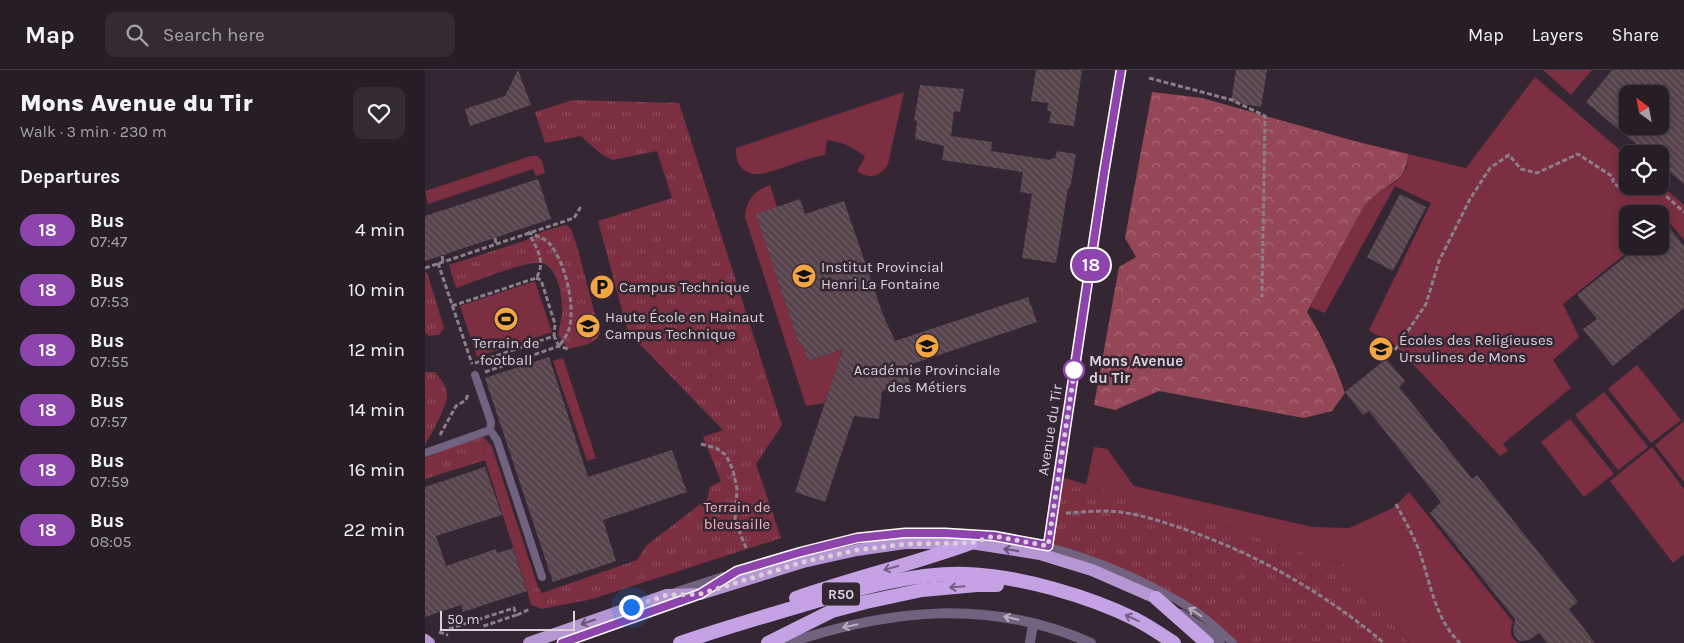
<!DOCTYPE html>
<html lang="en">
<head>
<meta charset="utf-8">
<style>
	body { margin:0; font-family:Karla,sans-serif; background:#332a32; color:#f1f3f6; height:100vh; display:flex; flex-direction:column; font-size:19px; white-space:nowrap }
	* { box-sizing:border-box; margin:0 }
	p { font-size:16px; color:#a4a2a7 }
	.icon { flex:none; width:28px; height:28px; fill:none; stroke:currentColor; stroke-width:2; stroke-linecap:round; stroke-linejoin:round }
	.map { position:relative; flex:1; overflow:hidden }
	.sheet { display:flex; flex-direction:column; background:#271d26; width:425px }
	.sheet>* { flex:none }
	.badge { padding:0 10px; border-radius:16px; font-size:18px; line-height:32px }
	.needle { width:32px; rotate:328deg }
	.controls { position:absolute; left:1194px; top:15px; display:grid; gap:10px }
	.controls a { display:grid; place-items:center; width:50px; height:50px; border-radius:10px; background:#271d26; box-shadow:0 2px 8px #0003,0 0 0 1px #433b43; font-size:25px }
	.scale { position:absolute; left:15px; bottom:12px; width:135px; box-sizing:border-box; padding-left:5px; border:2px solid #dad1d9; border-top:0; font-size:14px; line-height:18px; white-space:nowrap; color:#dad1d9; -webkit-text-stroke:4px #342733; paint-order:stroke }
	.you { position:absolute; width:25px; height:25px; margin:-12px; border:4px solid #fff; border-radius:50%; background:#1a73e8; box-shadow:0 0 0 8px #1a73e833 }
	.map>.badge { position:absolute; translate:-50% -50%; box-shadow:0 0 0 2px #fff }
	h2 { padding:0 20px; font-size:19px; line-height:45px }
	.round { display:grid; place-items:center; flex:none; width:52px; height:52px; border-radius:10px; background:#332a32 }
	.headline { display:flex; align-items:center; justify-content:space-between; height:85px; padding:0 20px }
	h1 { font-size:24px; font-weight:800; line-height:38px }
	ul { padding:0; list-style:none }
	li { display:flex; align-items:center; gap:15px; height:60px; padding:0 20px }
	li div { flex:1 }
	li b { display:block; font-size:19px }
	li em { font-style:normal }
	li .badge { min-width:55px; font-weight:700; text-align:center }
	header { display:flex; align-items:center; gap:30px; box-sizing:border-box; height:70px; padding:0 25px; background:#271d26; border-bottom:1px solid #433b43 }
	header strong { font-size:24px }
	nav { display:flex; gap:28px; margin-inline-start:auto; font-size:18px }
	.search { width:350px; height:45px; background:#332a32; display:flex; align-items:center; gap:12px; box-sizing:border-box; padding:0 18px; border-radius:10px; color:#a4a2a7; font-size:19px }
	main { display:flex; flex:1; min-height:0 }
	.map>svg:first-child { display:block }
	.grass { fill:#7b2f41 }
	.forest { fill:url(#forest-crowns) }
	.park { fill:url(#park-tufts) }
	.building { fill:url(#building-back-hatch); fill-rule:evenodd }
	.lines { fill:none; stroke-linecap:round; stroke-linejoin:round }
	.path { stroke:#8b808a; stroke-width:3; stroke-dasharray:5 2.5; stroke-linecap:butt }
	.service { stroke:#71627f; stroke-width:8 }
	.minor { stroke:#71627f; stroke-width:10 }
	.tertiary { stroke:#71627f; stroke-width:10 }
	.primary { stroke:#b697d3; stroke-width:12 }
	.trunk { stroke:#c4a2e4; stroke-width:14 }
	.oneway { stroke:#685473 }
	.oneway2 { stroke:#755e83 }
	.oneway3 { stroke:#bab0be }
	.line-casing { stroke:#fff; stroke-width:11 }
	.line { stroke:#8e44ad; stroke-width:8 }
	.walk { stroke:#dad1d9; stroke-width:5; stroke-dasharray:0 9 }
	.stop-dot { fill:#fff; stroke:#8e44ad; stroke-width:2.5 }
	.labels { text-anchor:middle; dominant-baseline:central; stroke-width:5; stroke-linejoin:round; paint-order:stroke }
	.shield { fill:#342733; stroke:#a89ea7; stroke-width:1 }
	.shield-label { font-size:14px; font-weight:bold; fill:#dad1d9 }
	.poi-label { font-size:15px; fill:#dad1d9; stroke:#342733; text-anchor:start }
	.stop-label { font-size:15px; font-weight:bold; fill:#dad1d9; stroke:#342733; text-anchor:start }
	.street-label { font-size:15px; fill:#dad1d9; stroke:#342733 }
	.park-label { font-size:15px; fill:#f8b2bd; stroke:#342733 }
</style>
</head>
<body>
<header>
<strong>Map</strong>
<div class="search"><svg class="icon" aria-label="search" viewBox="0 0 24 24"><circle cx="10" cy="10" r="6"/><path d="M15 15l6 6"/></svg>Search here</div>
<nav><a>Map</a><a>Layers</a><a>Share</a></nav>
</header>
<main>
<section class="sheet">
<div class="headline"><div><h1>Mons Avenue du Tir</h1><p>Walk · 3 min · 230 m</p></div><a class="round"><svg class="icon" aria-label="heart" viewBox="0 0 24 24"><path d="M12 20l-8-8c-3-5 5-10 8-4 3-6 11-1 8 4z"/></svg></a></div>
<h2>Departures</h2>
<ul>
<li><span class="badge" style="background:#8e44ad;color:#fff">18</span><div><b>Bus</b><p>07:47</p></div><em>4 min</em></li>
<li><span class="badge" style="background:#8e44ad;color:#fff">18</span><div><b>Bus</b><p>07:53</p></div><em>10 min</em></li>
<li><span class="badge" style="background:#8e44ad;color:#fff">18</span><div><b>Bus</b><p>07:55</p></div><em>12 min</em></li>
<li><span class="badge" style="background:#8e44ad;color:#fff">18</span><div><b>Bus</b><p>07:57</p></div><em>14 min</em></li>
<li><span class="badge" style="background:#8e44ad;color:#fff">18</span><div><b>Bus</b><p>07:59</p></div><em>16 min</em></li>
<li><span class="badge" style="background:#8e44ad;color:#fff">18</span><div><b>Bus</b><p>08:05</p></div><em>22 min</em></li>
</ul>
</section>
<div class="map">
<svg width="1259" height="573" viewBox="0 0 1259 573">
	<defs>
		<pattern id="forest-crowns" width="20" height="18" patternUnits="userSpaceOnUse" patternTransform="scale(1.25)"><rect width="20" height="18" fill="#964757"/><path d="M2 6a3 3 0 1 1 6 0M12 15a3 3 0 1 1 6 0" fill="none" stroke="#a96976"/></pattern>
		<pattern id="park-tufts" width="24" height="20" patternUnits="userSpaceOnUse" patternTransform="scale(1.25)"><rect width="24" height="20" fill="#7b2f41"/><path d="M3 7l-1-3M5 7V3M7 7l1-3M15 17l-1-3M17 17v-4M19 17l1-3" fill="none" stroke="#8d4c5c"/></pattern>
		<pattern id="building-back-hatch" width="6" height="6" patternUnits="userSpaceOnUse" patternTransform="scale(1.25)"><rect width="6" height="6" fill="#56434c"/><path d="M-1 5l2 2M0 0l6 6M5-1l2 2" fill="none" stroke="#6e5d65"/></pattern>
	</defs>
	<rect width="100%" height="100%" fill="#342733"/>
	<g class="grass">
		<polygon points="1118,0 1167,0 1146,25"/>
		<polygon points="1110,7 1202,86 1202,116 1235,116 1235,114 1259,135 1259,170 1243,151 1235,157 1235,144 1202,144 1202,176 1210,176 1138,234 1154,267 1128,290 1146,318 1078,374 1083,381 1075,386 966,271 949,264 944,260 1006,133 970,116 900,243 885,237 939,136 954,122 972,111 982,98 983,84 1041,98"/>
		<path d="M479,22L463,94C456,107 444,110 432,101L440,87C429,77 417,72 402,70L400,85C381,87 343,106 329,104C315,102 310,90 311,78Z"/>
		<polygon points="106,86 113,86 117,91 120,103 111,106 108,99 3,134 0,121"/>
		<path d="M345,115L352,137L332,144L374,274L377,273L383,291L418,279L400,333L381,336L320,147C321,130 329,121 345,115Z"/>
		<polygon points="110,211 127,262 52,287 35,236"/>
		<polygon points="138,288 171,388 162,391 128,291"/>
		<polygon points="1212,295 1256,350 1226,373 1183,319"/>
		<polygon points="1179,322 1223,377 1193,400 1150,345"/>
		<polygon points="1145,349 1189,404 1159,427 1116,372"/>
		<polygon points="1259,351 1259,412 1230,375"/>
		<polygon points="59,367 67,377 113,517 102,520 60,390"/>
		<path d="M669,377L682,379L709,416L887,457L924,458L968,438L984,422L1088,552C1084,561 1085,568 1094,573H984L919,494L897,489L806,458L661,415Z"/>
		<polygon points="1227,377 1259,419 1259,484 1248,493 1185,411"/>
	</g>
	<path class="forest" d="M727,22L777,28L933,72L983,84C981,109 972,109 954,122C949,126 944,131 939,136L882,242C898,268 910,294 920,323L907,341L879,348L734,321L690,340L669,335L694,197L711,187L700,168Z"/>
	<g class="park">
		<polygon points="148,30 254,33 357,355 331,394 356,468 167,529 117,539 106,535 102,520 113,517 117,523 212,490 222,475 282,429 285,417 296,411 278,367 298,360 203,262 173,151 247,128 232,81 187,90 175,83 156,66 120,73 110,42"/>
		<path d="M141,155L146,159L151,173L175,263L173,268L163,274L143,279L133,265C134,258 136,250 137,243C138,228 133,196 116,193C100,191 48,212 31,218L24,195L99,171L119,161Z"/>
		<polygon points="2,202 19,258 14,265 4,266 0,262 0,203"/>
		<path d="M0,302H10C15,308 23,317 22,327C21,338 6,364 0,375Z"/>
		<polygon points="59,367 60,390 0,409 0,388 23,378"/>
		<polygon points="633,406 806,458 897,489 919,494 984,573 808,573 771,542 623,476"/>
	</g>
	<g class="building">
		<polygon points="93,0 106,35 45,56 40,39 80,26"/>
		<polygon points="611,0 657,0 649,56 624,53 626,41 622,41 623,33 606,31"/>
		<polygon points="811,0 842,0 836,37 806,32"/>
		<path d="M1187,0H1259V114L1235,94V84H1223L1161,32ZM1202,24H1235V56H1202Z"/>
		<polygon points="495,15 539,19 535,42 529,41 526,66 567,72 566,81 625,90 626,88 630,89 632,81 651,84 645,118 643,118 631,193 597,188 607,124 595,122 598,102 517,90 519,76 490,69 492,50 489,51"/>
		<polygon points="113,109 126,149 0,191 0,146"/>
		<polygon points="975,124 1001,137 968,201 942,187"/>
		<polygon points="375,129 380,144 419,131 458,245 470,271 603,227 612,252 481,296 485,315 457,321 454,349 429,346 400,432 370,422 418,279 383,291 377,273 374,274 331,144"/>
		<polygon points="1235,146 1259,176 1259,238 1188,296 1158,259 1172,249 1152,225 1214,176 1235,176"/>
		<polygon points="124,287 163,407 247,380 262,422 178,450 191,491 128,512 60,308"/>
		<polygon points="961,289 980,311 974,317 1047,409 1052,405 1153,532 1144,539 1170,573 1122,573 1114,563 1104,570 1094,571 1090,566 1088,561 1090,549 1005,443 1016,432 944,341 938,345 920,322"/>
		<polygon points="60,397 77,445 11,466 21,496 71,479 72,483 88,478 102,521 38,542 36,535 0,547 0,417"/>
	</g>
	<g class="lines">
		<g class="path">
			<polyline points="724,8 807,30 840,46 837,227"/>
			<polyline points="1230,116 1259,142"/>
			<path d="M103,162C109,165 119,168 124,173C140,191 151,236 144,259C142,265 138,271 134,276"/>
			<polyline points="70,168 71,173"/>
			<polyline points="17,186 18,191"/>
			<polyline points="13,193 47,294"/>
			<polyline points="0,198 149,148 157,135"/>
			<polyline points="111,208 116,210 130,254 129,266"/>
			<path d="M27,236L111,208C122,192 111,177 103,162"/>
			<polyline points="970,280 1001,234 1014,191 1045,129 1065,98 1084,85 1096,99 1112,103 1153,84 1188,107 1188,113 1196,118 1202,116"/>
			<polyline points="50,293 129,266 134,276"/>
			<polyline points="60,302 134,276 143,279"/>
			<polyline points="15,365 31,336 41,330 43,324"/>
			<polyline points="276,374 291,378 301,385 308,400 312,419 310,451 322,480"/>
			<path d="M971,434C980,451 990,468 996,486C1006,516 1011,550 1035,573"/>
			<path d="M641,443C655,442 669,441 683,441C706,442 729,449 750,456C827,481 897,521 959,573"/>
			<polyline points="92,545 105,539"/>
			<polyline points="24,559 89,538 91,545 56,557"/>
			<polyline points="14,562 23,565"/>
		</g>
		<g class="service">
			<polyline points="50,305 66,352 65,360 72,370 117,507"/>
			<polyline points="0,383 65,360"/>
			<path d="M290,515C297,511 304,504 312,501C320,497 329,496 338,493C355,489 372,483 389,479C403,475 418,471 433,468C552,449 669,477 770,541C784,550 796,562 808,573"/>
			<polyline points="252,521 298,506"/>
		</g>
		<g class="minor">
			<polyline points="615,484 623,476 679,103 696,0"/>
			<polyline points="605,573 608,554"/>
		</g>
		<g class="tertiary">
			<polyline points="756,544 785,563 795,573"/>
			<polyline points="137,573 270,526"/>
			<path d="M363,573C466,539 564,528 666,573"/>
		</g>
		<g class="primary">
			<polyline points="0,570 4,573"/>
			<polyline points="104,573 242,525 275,524 378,492 432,480 480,473 546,473 615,484 667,500 731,528"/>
		</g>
		<g class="trunk">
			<path d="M371,528C429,508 488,494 546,473"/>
			<polyline points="731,528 782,573"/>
			<path d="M255,573C296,559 337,547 378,535C430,520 488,502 542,504C595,506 663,526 710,549C724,556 737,565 749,573"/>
			<polyline points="343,573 407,541 441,532 497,520 552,515 572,515"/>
		</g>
	</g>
	<defs><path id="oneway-shaft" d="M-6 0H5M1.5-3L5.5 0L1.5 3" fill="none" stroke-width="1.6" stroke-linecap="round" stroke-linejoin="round" transform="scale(1.25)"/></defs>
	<g class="oneway">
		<use href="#oneway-shaft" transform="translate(586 480) rotate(-171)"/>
		<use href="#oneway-shaft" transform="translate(163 552) rotate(161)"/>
	</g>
	<g class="oneway2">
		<use href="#oneway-shaft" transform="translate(466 498) rotate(165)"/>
		<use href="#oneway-shaft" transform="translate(532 517) rotate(175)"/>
		<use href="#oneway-shaft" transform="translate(707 548) rotate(-155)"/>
	</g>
	<g class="oneway3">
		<use href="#oneway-shaft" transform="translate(770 542) rotate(-146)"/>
		<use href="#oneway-shaft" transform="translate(586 548) rotate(-167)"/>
		<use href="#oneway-shaft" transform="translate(425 556) rotate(168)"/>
	</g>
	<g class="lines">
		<defs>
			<polyline id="line" points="137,573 275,524 312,501 376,482 432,468 480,463 520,463 569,466 623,476 679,103 696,0"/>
		</defs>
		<use href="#line" class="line-casing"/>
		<use href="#line" class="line"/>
		<polyline class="walk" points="206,537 242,525 275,524 378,492 432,480 480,474 546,473 569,466 623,476 650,297 649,300"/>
	</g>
	<defs>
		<symbol id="school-disc" viewBox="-11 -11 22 22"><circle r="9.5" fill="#f2a541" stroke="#342733"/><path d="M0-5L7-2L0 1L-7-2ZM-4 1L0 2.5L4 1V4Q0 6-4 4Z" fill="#111"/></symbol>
		<symbol id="parking-disc" viewBox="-11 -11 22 22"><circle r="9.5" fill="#f2a541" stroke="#342733"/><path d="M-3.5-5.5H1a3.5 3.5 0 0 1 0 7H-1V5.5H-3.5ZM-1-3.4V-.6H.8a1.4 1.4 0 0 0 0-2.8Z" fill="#111"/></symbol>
		<symbol id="stadium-disc" viewBox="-11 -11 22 22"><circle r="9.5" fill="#f2a541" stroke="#342733"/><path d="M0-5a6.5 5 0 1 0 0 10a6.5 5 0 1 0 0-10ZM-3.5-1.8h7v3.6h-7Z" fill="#111"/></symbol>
		<symbol id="university-disc" viewBox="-11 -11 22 22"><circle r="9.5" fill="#f2a541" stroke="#342733"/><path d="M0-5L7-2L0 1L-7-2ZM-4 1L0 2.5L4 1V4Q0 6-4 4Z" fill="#111"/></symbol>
	</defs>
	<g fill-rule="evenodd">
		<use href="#school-disc" x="365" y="192" width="28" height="28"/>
		<use href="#parking-disc" x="163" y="203" width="28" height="28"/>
		<use href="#stadium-disc" x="67" y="235" width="28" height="28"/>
		<use href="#university-disc" x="149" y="242" width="28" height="28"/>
		<use href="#school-disc" x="488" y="262" width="28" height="28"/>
		<use href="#university-disc" x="942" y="265" width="28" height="28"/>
	</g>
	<circle class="stop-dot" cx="649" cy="300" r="10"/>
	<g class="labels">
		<rect class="shield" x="397" y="512.5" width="38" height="23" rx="4"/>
		<g class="shield-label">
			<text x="416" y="524">R50</text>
		</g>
		<g class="poi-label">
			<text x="396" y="197">Institut Provincial<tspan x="396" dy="17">Henri La Fontaine</tspan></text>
			<text x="194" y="217">Campus Technique</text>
			<text x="180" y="247">Haute École en Hainaut<tspan x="180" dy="17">Campus Technique</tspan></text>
			<text x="974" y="270">Écoles des Religieuses<tspan x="974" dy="17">Ursulines de Mons</tspan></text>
			<text x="81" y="273" text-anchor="middle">Terrain de<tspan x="81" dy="17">football</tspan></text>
			<text x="502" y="300" text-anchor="middle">Académie Provinciale<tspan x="502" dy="17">des Métiers</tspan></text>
		</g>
		<g class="stop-label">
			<text x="664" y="291">Mons Avenue<tspan x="664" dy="17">du Tir</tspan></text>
		</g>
		<g class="street-label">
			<text transform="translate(625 360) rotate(-81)">Avenue du Tir</text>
		</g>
		<g class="park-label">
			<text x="312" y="437">Terrain de<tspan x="312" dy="17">bleusaille</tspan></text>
		</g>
	</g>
</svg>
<div class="controls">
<a><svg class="needle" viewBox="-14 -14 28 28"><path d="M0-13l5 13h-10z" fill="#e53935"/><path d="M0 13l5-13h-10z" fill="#a4a2a7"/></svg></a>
<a><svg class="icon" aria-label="locate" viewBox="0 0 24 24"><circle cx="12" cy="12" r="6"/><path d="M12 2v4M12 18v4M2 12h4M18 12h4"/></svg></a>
<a><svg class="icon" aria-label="layers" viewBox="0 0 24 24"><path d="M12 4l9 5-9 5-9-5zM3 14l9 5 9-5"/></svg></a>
</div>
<div class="scale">50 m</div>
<div class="you" style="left:206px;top:537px"></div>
<b class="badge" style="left:666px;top:195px;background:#8e44ad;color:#fff">18</b>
</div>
</main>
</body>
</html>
